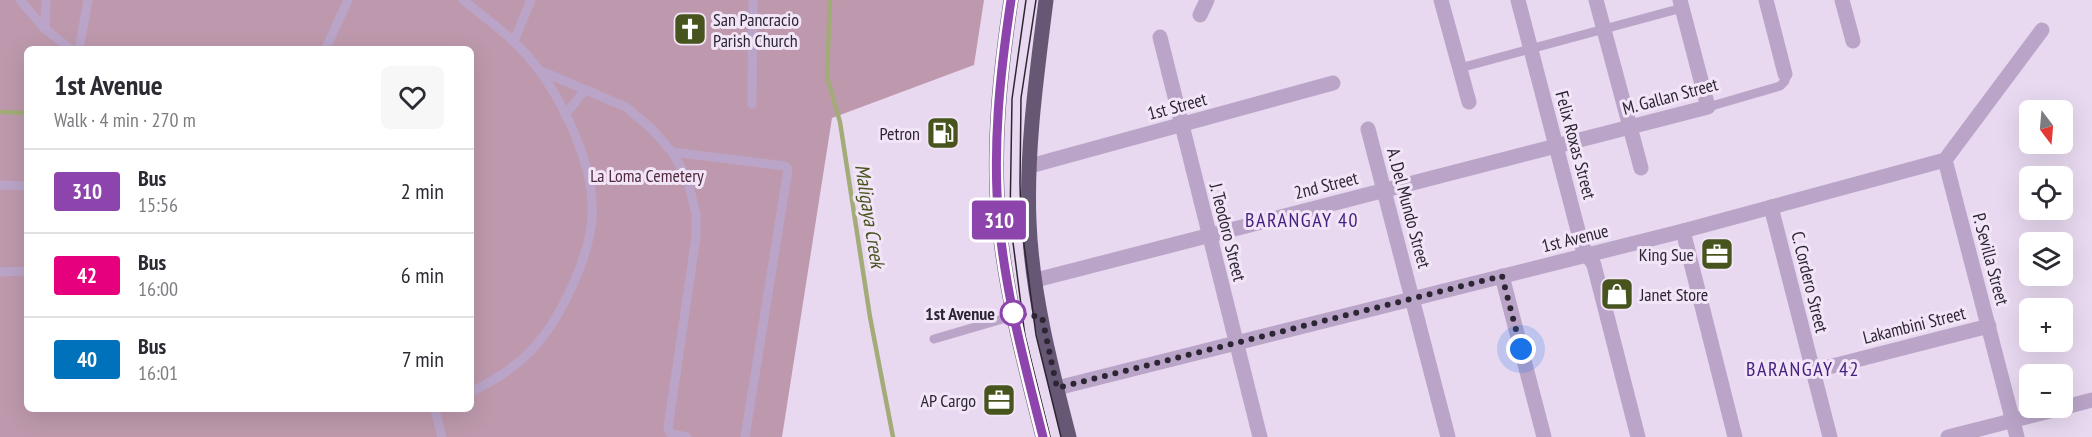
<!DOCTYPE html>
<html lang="en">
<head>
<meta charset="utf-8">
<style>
	body { margin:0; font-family:"PT Sans Narrow",sans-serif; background:#f7f7f7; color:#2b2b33; height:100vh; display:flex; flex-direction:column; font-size:22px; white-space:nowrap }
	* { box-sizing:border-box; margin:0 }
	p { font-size:20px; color:#7c7c81 }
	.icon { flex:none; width:33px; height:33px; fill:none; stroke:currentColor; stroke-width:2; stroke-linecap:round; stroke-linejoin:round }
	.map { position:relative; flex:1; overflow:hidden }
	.details { position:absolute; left:24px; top:46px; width:450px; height:366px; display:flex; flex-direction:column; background:#fff; border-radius:9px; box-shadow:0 6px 24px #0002 }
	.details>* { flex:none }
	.badge { padding:0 12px; border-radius:4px; font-size:21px; line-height:39px }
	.needle { width:39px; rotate:164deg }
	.fabs { position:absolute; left:2019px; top:100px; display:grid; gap:12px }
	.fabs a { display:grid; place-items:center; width:54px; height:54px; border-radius:9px; background:#fff; box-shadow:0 6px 24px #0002; font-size:30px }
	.you { position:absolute; width:30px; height:30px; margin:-15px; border:4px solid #fff; border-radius:50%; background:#1a73e8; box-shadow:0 0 0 9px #1a73e833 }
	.map>.badge { position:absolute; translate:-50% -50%; box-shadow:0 0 0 3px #fff }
	.round { display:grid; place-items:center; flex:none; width:63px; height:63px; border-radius:9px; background:#f7f7f7 }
	.headline { display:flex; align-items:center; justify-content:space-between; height:102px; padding:0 30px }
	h1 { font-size:28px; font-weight:700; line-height:45px }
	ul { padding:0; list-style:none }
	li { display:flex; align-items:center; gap:18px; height:84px; padding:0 30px; border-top:2px solid #e1e1e2 }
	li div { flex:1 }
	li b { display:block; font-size:22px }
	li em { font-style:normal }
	li .badge { min-width:66px; font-weight:700; text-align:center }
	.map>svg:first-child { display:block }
	.green { fill:#be99ad; fill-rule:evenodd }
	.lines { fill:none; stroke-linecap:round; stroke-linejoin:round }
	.stream { stroke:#a3ac79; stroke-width:4.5 }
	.service { stroke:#baa5c8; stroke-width:9 }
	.minor { stroke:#baa5c8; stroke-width:15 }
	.primary { stroke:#665875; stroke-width:15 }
	.tram { stroke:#2c2634; stroke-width:1.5 }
	.line-casing { stroke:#fff; stroke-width:14 }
	.line { stroke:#8e44ad; stroke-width:9 }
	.walk { stroke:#2c2634; stroke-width:6; stroke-dasharray:0 10.8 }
	.stop-dot { fill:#fff; stroke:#8e44ad; stroke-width:3 }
	.labels { text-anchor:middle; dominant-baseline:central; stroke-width:6; stroke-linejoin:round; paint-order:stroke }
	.poi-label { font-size:18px; fill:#2c2634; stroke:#f2e5f8; text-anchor:end }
	.street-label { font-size:18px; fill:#2c2634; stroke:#f2e5f8 }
	.park-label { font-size:18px; fill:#512b3d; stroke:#f2e5f8 }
	.stop-label { font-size:18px; font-weight:bold; fill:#2c2634; stroke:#f2e5f8; text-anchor:end }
	.water-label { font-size:20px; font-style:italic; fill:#48541d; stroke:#f2e5f8 }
	.neighbourhood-label { font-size:20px; letter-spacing:1.5px; fill:#462280; stroke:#f2e5f8 }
</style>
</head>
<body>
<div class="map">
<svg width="2092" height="437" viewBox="0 0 2092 437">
	<rect width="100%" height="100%" fill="#e8d9f0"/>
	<path class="green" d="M0,0H984L974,65L832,118L782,437H0ZM27,50H471V410H27Z"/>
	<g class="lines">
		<g class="stream">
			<polyline points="830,0 827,77 840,122 870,317 893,437"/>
			<polyline points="0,112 27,113"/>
		</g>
		<g class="service">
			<polyline points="20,0 45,29 72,50"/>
			<path d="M463,0C479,13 497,26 512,40C554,77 596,161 592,218C590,245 580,270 568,295C545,343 519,369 471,392"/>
			<polyline points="45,29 46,0"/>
			<polyline points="514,41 531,0"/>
			<polyline points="79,50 88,0"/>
			<polyline points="325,50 348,0"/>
			<polyline points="1460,68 1682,8"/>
			<polyline points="541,71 626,107 652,129 672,152 687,178 696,214 696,237 668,428 671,434 687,437"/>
			<polyline points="752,104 753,0"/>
			<polyline points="1708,107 1780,86 1785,81 1785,74"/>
			<polyline points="565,115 585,90"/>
			<polyline points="672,152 785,166 788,169 745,437"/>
			<polyline points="0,185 27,186"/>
			<polyline points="0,272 27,271"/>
			<polyline points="934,339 1013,316"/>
			<polyline points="435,410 442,437"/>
		</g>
		<g class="minor">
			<polyline points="1441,0 1469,102"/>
			<polyline points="1518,0 1582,246 1594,265 1638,437"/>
			<polyline points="1596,0 1641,168"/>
			<polyline points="1766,0 1785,74"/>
			<polyline points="1842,0 1853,41"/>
			<polyline points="1200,15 1207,0"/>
			<polyline points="1160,37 1260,437"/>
			<polyline points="1368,129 1448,437"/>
			<polyline points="1945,160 2017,437"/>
			<polyline points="1030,166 1333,83"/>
			<polyline points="1771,207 1830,437"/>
			<polyline points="1683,231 1735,437"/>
			<polyline points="1502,276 1544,437"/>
			<polyline points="1036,280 1708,107 1680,0"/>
			<polyline points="1813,371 1989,326"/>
			<polyline points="1057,388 1683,231 1945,160 2042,30"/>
			<polyline points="2062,408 2092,400"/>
			<polyline points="1948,437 2062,408"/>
		</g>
		<g class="primary">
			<path d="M1011,0C1000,73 992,148 999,223C1006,295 1025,366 1043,437"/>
			<path d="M1046,0C1037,73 1026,149 1029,222C1032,295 1051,367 1069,437"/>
		</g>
		<g class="tram">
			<polyline points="1026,0 1012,99 1010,219 1025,336 1050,437"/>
			<polyline points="1036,0 1021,98 1020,183 1021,222 1036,335 1061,437"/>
		</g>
	</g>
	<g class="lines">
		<defs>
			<path id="line" d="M1011,0C1000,73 992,148 999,223C1006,295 1025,366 1043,437"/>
		</defs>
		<use href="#line" class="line-casing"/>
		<use href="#line" class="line"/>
		<polyline class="walk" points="1013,313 1042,317 1057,388 1502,276 1521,349"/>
	</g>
	<defs>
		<symbol id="church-square" viewBox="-11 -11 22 22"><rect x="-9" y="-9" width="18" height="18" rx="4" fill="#48541d" stroke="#f2e5f8"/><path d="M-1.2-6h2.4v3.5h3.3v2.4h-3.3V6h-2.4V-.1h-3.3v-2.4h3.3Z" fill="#fff"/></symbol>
		<symbol id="fuel-square" viewBox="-11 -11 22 22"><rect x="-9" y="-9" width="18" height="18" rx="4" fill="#48541d" stroke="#f2e5f8"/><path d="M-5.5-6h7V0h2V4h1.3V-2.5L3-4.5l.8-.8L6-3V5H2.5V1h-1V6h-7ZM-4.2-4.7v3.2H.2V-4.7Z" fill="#fff"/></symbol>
		<symbol id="office-square" viewBox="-11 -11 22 22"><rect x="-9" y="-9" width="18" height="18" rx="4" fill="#48541d" stroke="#f2e5f8"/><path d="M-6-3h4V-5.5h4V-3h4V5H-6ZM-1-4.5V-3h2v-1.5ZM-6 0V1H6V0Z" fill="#fff"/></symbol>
		<symbol id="shop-square" viewBox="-11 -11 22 22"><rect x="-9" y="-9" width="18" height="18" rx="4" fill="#48541d" stroke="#f2e5f8"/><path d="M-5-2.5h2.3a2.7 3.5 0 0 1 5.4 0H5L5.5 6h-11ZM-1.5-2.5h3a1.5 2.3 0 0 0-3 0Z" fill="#fff"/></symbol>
	</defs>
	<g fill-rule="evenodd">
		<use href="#church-square" x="671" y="10" width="38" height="38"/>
		<use href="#fuel-square" x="924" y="114" width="38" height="38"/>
		<use href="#office-square" x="1698" y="235" width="38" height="38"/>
		<use href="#shop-square" x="1598" y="275" width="38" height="38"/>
		<use href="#office-square" x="980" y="381" width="38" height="38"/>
	</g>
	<circle class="stop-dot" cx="1013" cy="313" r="12"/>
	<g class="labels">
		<g class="poi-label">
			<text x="713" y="19" text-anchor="start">San Pancracio<tspan x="713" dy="21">Parish Church</tspan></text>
			<text x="920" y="133">Petron</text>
			<text x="1694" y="254">King Sue</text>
			<text x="1640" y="294" text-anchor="start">Janet Store</text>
			<text x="976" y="400">AP Cargo</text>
		</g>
		<g class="street-label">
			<text transform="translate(1670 96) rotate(-15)">M. Gallan Street</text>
			<text transform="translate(1177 106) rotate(-15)">1st Street</text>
			<text transform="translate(1576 145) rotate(75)">Felix Roxas Street</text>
			<text transform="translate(1326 185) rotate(-14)">2nd Street</text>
			<text transform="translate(1409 208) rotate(75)">A. Del Mundo Street</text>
			<text transform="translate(1228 232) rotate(76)">J. Teodoro Street</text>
			<text transform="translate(1575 238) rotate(-14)">1st Avenue</text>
			<text transform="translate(1991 259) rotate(75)">P. Sevilla Street</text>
			<text transform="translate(1810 282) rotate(76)">C. Cordero Street</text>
			<text transform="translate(1914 325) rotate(-14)">Lakambini Street</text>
		</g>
		<g class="park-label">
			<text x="647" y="175">La Loma Cemetery</text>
		</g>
		<g class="stop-label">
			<text x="995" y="313">1st Avenue</text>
		</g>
		<g class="water-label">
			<text transform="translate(870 216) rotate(81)">Maligaya Creek</text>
		</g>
		<g class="neighbourhood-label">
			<text x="1302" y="220">BARANGAY 40</text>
			<text x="1803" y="369">BARANGAY 42</text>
		</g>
	</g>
</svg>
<div class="fabs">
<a><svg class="needle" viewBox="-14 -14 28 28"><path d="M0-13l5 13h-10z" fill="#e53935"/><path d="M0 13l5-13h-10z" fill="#7c7c81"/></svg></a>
<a><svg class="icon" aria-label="locate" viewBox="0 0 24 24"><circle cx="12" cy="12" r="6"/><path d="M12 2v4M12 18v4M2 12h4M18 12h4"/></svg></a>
<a><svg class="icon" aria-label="layers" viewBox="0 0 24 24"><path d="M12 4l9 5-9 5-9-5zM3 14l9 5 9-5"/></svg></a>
<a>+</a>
<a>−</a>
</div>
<div class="you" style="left:1521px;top:349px"></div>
<b class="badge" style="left:999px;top:220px;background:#8e44ad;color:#fff">310</b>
<section class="details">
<div class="headline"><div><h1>1st Avenue</h1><p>Walk · 4 min · 270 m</p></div><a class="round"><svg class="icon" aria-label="heart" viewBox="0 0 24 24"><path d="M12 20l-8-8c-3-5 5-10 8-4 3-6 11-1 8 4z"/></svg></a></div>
<ul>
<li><span class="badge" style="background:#8e44ad;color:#fff">310</span><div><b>Bus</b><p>15:56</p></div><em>2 min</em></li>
<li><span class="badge" style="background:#e6007e;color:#fff">42</span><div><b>Bus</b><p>16:00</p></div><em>6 min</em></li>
<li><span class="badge" style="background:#0072bc;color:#fff">40</span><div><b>Bus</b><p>16:01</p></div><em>7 min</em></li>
</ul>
</section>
</div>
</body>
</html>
